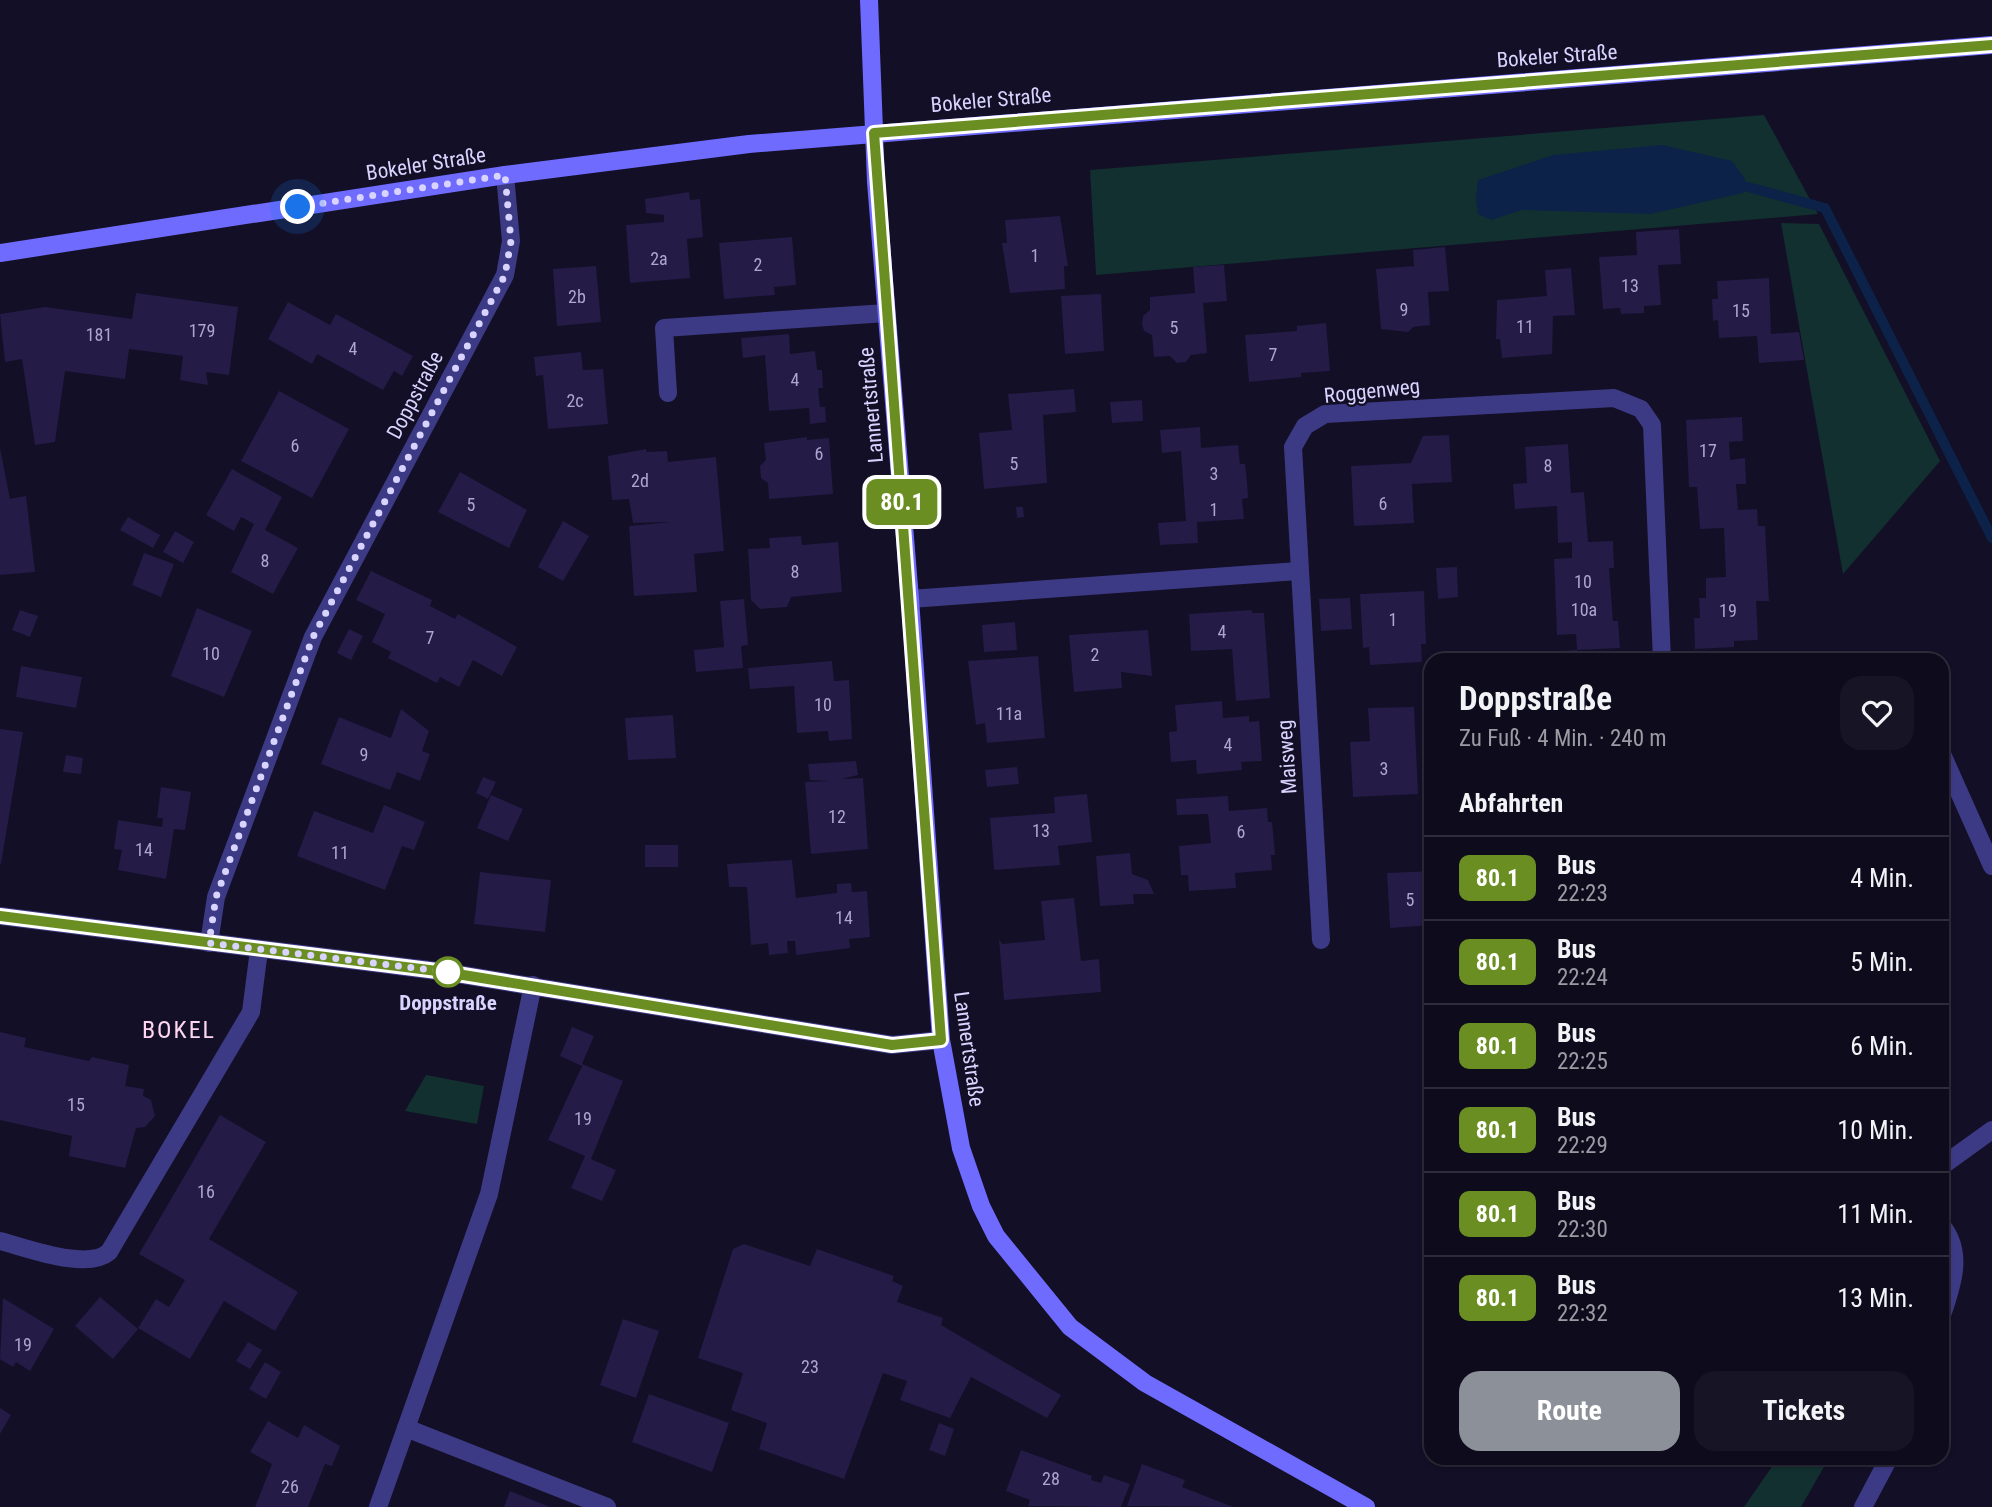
<!DOCTYPE html>
<html lang="de">
<head>
<meta charset="utf-8">
<style>
	body { margin:0; font-family:"Roboto Condensed",sans-serif; background:#171425; color:#f1f3f6; height:100vh; display:flex; flex-direction:column; font-size:26px; white-space:nowrap }
	* { box-sizing:border-box; margin:0 }
	p { font-size:23px; color:#9b9ba3 }
	.icon { flex:none; width:38px; height:38px; fill:none; stroke:currentColor; stroke-width:2; stroke-linecap:round; stroke-linejoin:round }
	.map { position:relative; flex:1; overflow:hidden }
	.side { position:absolute; left:1424px; top:653px; width:525px; height:812px; display:flex; flex-direction:column; background:#0e0b1c; border-radius:21px; box-shadow:0 2px 5px #0004,0 0 0 2px #2e2b3b }
	.side>* { flex:none }
	.badge { padding:0 14px; border-radius:10px; font-size:24px; line-height:46px }
	.you { position:absolute; width:35px; height:35px; margin:-18px; border:5px solid #fff; border-radius:50%; background:#1a73e8; box-shadow:0 0 0 10px #1a73e833 }
	.map>.badge { position:absolute; translate:-50% -50%; box-shadow:0 0 0 4px #fff }
	h2 { padding:0 35px; font-size:26px; line-height:63px }
	.round { display:grid; place-items:center; flex:none; width:74px; height:74px; border-radius:21px; background:#171425 }
	.summary { display:flex; align-items:center; justify-content:space-between; height:119px; padding:0 35px }
	h1 { font-size:33px; font-weight:700; line-height:52px }
	.action { display:flex; gap:14px; margin-top:auto; padding:14px 35px }
	.action a { flex:1; height:80px; border-radius:21px; background:#8c9099; color:#fff; font-size:28px; font-weight:700; line-height:80px; text-align:center }
	.action a+a { background:#171425; color:#f1f3f6 }
	ul { padding:0; list-style:none }
	li { display:flex; align-items:center; gap:21px; height:84px; padding:0 35px; border-top:2px solid #2e2b3b }
	li div { flex:1 }
	li b { display:block; font-size:26px }
	li em { font-style:normal }
	li .badge { min-width:77px; font-weight:700; text-align:center }
	.map>svg:first-child { display:block }
	.green { fill:#12302f }
	.water { fill:#0c2248 }
	.lines { fill:none; stroke-linecap:round; stroke-linejoin:round }
	.stream { stroke:#0c2248; stroke-width:10 }
	.building { fill:#241b47 }
	.lane { stroke:#3d3a85; stroke-width:18 }
	.street { stroke:#3d3a85; stroke-width:18 }
	.secondary { stroke:#6f6bff; stroke-width:18 }
	.line-casing { stroke:#fff; stroke-width:16 }
	.line { stroke:#6b8e23; stroke-width:10 }
	.walk { stroke:#d9d4ff; stroke-width:7; stroke-dasharray:0 12.6 }
	.stop-dot { fill:#fff; stroke:#6b8e23; stroke-width:3.5 }
	.labels { text-anchor:middle; dominant-baseline:central; stroke-width:5; stroke-linejoin:round; paint-order:stroke }
	.number-label { font-size:18px; fill:#aca6d1 }
	.street-label { font-size:21px; fill:#d9d4ff; stroke:#130f26 }
	.stop-label { font-size:21px; font-weight:bold; fill:#d9d4ff; stroke:#130f26 }
	.quarter-label { font-size:24px; letter-spacing:2px; fill:#ffd6f0; stroke:#130f26 }
</style>
</head>
<body>
<div class="map">
<svg width="1992" height="1507" viewBox="0 0 1992 1507">
	<rect width="100%" height="100%" fill="#130f26"/>
	<g class="green">
		<polygon points="1764,115 1818,214 1096,275 1090,170"/>
		<polygon points="1781,223 1819,224 1940,461 1843,574"/>
		<polygon points="426,1075 484,1086 477,1124 405,1111"/>
		<polygon points="1778,1458 1829,1458 1801,1507 1744,1507"/>
	</g>
	<polygon class="water" points="1662,145 1732,161 1745,179 1743,193 1650,214 1522,210 1491,220 1478,214 1476,199 1478,180 1553,155"/>
	<g class="lines">
		<polyline class="stream" points="1744,186 1825,208 1992,538"/>
	</g>
	<g class="building">
		<polygon points="689,192 690,200 700,199 703,237 687,239 690,278 630,283 626,225 664,222 664,215 646,213 645,199"/>
		<polygon points="1060,216 1068,266 1064,266 1065,289 1010,293 1002,243 1007,243 1005,220"/>
		<polygon points="1679,229 1681,264 1658,265 1661,305 1644,306 1644,313 1621,314 1620,308 1603,309 1599,257 1637,255 1636,232"/>
		<polygon points="792,237 796,285 774,287 775,295 724,299 719,243"/>
		<polygon points="1445,247 1449,291 1428,292 1430,325 1413,327 1408,332 1381,329 1376,269 1414,266 1413,250"/>
		<polygon points="1224,265 1227,301 1203,303 1207,353 1191,355 1186,362 1177,363 1170,356 1154,357 1152,335 1144,331 1142,324 1143,316 1150,310 1150,297 1195,293 1193,267"/>
		<polygon points="596,266 601,322 557,326 553,269"/>
		<polygon points="1571,268 1575,315 1553,316 1552,354 1502,358 1500,339 1496,339 1497,300 1547,296 1545,270"/>
		<polygon points="1769,278 1771,334 1799,332 1804,360 1759,363 1757,336 1719,338 1718,320 1713,321 1712,299 1718,299 1717,281"/>
		<polygon points="136,293 238,307 229,375 206,372 208,385 180,380 183,356 129,349 125,379 65,371 55,442 35,445 22,359 5,362 0,314 45,307 132,319"/>
		<polygon points="1101,294 1104,351 1065,354 1061,296"/>
		<polygon points="288,302 330,325 336,314 413,356 402,376 394,371 383,390 317,354 312,364 268,339"/>
		<polygon points="1326,323 1330,371 1301,373 1301,377 1249,382 1245,335 1297,331 1297,326"/>
		<polygon points="789,334 790,354 815,351 817,370 822,370 823,388 818,388 820,407 825,407 826,422 810,424 809,408 769,411 765,355 743,358 741,338"/>
		<polygon points="581,352 583,370 603,369 608,424 548,429 543,375 536,376 534,357"/>
		<polygon points="1074,389 1076,412 1043,415 1047,483 984,489 979,433 1012,430 1008,394"/>
		<polygon points="279,391 349,429 312,498 241,461"/>
		<polygon points="1142,400 1143,421 1112,423 1110,402"/>
		<polygon points="1742,417 1743,441 1729,442 1730,460 1745,458 1746,484 1736,484 1738,510 1757,509 1758,526 1765,526 1769,601 1756,601 1758,640 1734,641 1734,647 1695,649 1694,618 1700,618 1699,598 1706,598 1706,578 1726,577 1724,528 1700,529 1697,487 1689,487 1686,420"/>
		<polygon points="1200,427 1201,448 1238,445 1240,464 1245,464 1247,481 1248,498 1242,499 1244,519 1197,522 1198,543 1160,545 1158,523 1186,521 1181,451 1162,453 1160,430"/>
		<polygon points="1449,435 1452,482 1412,484 1414,523 1354,526 1351,466 1411,463 1423,436"/>
		<polygon points="807,437 807,440 829,438 833,494 769,499 768,483 761,478 760,466 766,460 764,443"/>
		<polygon points="1568,444 1571,493 1584,492 1588,542 1613,541 1614,568 1609,568 1613,621 1618,621 1620,648 1577,650 1576,634 1557,635 1554,559 1572,558 1572,542 1558,543 1557,506 1515,509 1513,484 1527,483 1525,447"/>
		<polygon points="0,448 10,499 26,496 35,572 0,575"/>
		<polygon points="646,449 647,452 667,451 668,462 716,457 724,551 694,554 697,592 634,596 629,526 671,522 633,523 629,499 612,500 608,456"/>
		<polygon points="232,469 282,497 265,530 298,548 273,594 231,572 254,524 241,517 234,531 206,515"/>
		<polygon points="460,472 527,510 509,548 438,512"/>
		<polygon points="1016,507 1023,507 1024,517 1017,518"/>
		<polygon points="128,517 160,535 153,548 120,530"/>
		<polygon points="563,521 589,536 563,581 538,567"/>
		<polygon points="175,531 194,542 183,563 163,552"/>
		<polygon points="801,536 802,545 838,542 842,592 791,597 787,607 760,609 751,600 748,549 770,548 769,538"/>
		<polygon points="144,553 174,564 161,597 132,585"/>
		<polygon points="1457,567 1458,597 1438,599 1436,568"/>
		<polygon points="371,571 432,600 430,606 455,619 458,614 517,647 502,676 473,660 459,687 440,677 437,683 388,658 391,652 372,642 385,614 356,600"/>
		<polygon points="1424,591 1426,644 1421,644 1422,662 1370,665 1369,647 1363,648 1360,594"/>
		<polygon points="1350,598 1352,629 1321,631 1319,599"/>
		<polygon points="744,599 748,645 741,646 743,668 696,672 694,650 724,647 720,601"/>
		<polygon points="197,608 252,631 224,697 171,676"/>
		<polygon points="20,610 38,616 30,637 12,630"/>
		<polygon points="1252,610 1252,613 1264,613 1270,698 1236,701 1232,649 1191,651 1189,614"/>
		<polygon points="1015,622 1017,650 984,652 982,625"/>
		<polygon points="349,629 363,636 351,660 337,653"/>
		<polygon points="1148,630 1152,676 1121,672 1122,688 1074,692 1069,635"/>
		<polygon points="1577,650 1578,660 1532,660 1531,653"/>
		<polygon points="1038,656 1045,738 987,743 985,723 976,725 968,661"/>
		<polygon points="832,661 834,681 849,680 852,739 829,741 828,731 797,733 794,686 750,689 748,668"/>
		<polygon points="21,666 82,677 76,708 16,697"/>
		<polygon points="1222,701 1223,718 1249,716 1249,722 1259,721 1262,761 1241,762 1242,770 1197,774 1196,760 1171,762 1169,732 1177,731 1175,705"/>
		<polygon points="1414,707 1418,794 1353,797 1350,742 1370,741 1368,708"/>
		<polygon points="401,709 429,731 422,751 430,754 420,781 397,772 390,790 321,764 339,717 391,738"/>
		<polygon points="673,715 676,758 628,760 625,718"/>
		<polygon points="0,729 23,732 1,864 0,863"/>
		<polygon points="66,755 83,758 81,774 63,772"/>
		<polygon points="856,761 858,775 841,779 863,778 868,849 811,854 805,782 830,781 810,780 808,764"/>
		<polygon points="1017,767 1019,784 987,787 985,770"/>
		<polygon points="483,777 496,782 488,799 476,793"/>
		<polygon points="161,787 191,792 185,830 174,829 166,879 118,870 122,850 114,849 118,820 162,827 163,818 157,818"/>
		<polygon points="1087,794 1092,842 1058,846 1060,865 994,870 990,818 1055,813 1054,797"/>
		<polygon points="491,795 523,809 508,841 477,828"/>
		<polygon points="1228,796 1229,811 1267,808 1268,822 1272,822 1275,855 1271,855 1272,870 1235,873 1236,888 1189,891 1188,875 1181,875 1179,846 1211,843 1208,814 1177,815 1176,799"/>
		<polygon points="384,805 425,822 414,850 402,846 385,890 297,856 314,811 373,833"/>
		<rect x="645" y="845" width="33" height="22"/>
		<polygon points="1130,853 1132,874 1148,880 1154,894 1133,894 1134,904 1100,906 1096,856"/>
		<polygon points="792,860 796,898 837,893 837,884 851,883 852,892 867,891 870,937 849,939 850,948 796,955 795,941 787,941 788,953 769,955 768,943 751,945 747,887 729,887 727,864"/>
		<polygon points="1432,871 1432,925 1390,928 1387,873"/>
		<polygon points="480,872 551,880 545,932 474,924"/>
		<polygon points="1074,898 1081,961 1099,959 1101,992 1004,1000 999,939 1002,944 1045,940 1041,901"/>
		<polygon points="572,1027 594,1036 582,1064 623,1081 591,1159 616,1170 602,1201 571,1188 585,1156 548,1140 582,1066 560,1056"/>
		<polygon points="0,1032 26,1038 24,1047 89,1061 92,1057 129,1065 125,1086 144,1089 143,1096 151,1100 155,1116 145,1127 136,1128 125,1168 69,1156 72,1136 0,1120"/>
		<polygon points="220,1115 266,1142 209,1239 298,1292 275,1331 224,1301 190,1359 138,1328 156,1299 169,1307 185,1280 139,1254"/>
		<polygon points="744,1244 810,1266 817,1249 894,1276 892,1281 903,1286 897,1302 943,1318 941,1325 1061,1395 1047,1418 971,1377 950,1418 900,1400 907,1381 883,1373 844,1479 759,1449 767,1423 731,1410 743,1373 698,1358 733,1249"/>
		<polygon points="100,1297 138,1329 113,1359 75,1326"/>
		<polygon points="3,1298 54,1329 30,1371 16,1362 13,1367 0,1359"/>
		<polygon points="623,1319 659,1331 636,1398 600,1385"/>
		<polygon points="248,1342 262,1350 250,1369 236,1361"/>
		<polygon points="265,1362 281,1372 266,1399 249,1389"/>
		<polygon points="649,1394 729,1423 712,1472 632,1442"/>
		<polygon points="0,1408 11,1415 0,1434"/>
		<polygon points="268,1421 298,1438 304,1425 340,1446 332,1466 325,1464 308,1507 255,1507 272,1464 250,1452"/>
		<polygon points="939,1423 954,1429 945,1456 929,1450"/>
		<polygon points="1021,1450 1092,1476 1091,1480 1101,1483 1104,1475 1130,1484 1121,1507 1028,1506 1030,1500 1006,1491"/>
		<polygon points="1142,1464 1185,1480 1182,1487 1233,1507 1127,1506"/>
		<polygon points="510,1491 550,1507 504,1507"/>
	</g>
	<g class="lines">
		<g class="lane">
			<path d="M0,1241C28,1248 87,1271 109,1252L251,1012L259,950"/>
			<polyline points="406,1428 607,1507"/>
		</g>
		<g class="street">
			<polyline points="668,393 664,328 886,313"/>
			<polyline points="910,599 1298,571"/>
			<polyline points="1942,754 1992,866"/>
			<polyline points="0,916 445,972 892,1045 941,1040"/>
			<polyline points="1321,940 1293,447 1305,426 1325,414 1614,398 1641,409 1652,425 1662,660"/>
			<polyline points="209,943 216,897 313,637 505,275 511,241 505,175"/>
			<polyline points="1942,1166 1992,1130"/>
			<path d="M1942,1226C1964,1253 1952,1286 1942,1315"/>
			<polyline points="378,1507 489,1194 533,985"/>
			<polyline points="1863,1507 1889,1458"/>
		</g>
		<g class="secondary">
			<polyline points="869,0 876,182 910,599 941,1040 961,1148 981,1206 996,1236 1070,1327 1145,1383 1366,1507"/>
			<polyline points="0,253 505,175 749,144 1992,45"/>
		</g>
	</g>
	<g class="lines">
		<defs>
			<polyline id="line" points="0,916 445,972 892,1045 941,1040 874,133 1992,45"/>
		</defs>
		<use href="#line" class="line-casing"/>
		<use href="#line" class="line"/>
		<polyline class="walk" points="298,207 505,175 511,241 505,275 313,637 216,897 209,943 448,972"/>
	</g>
	<circle class="stop-dot" cx="448" cy="972" r="14"/>
	<g class="labels">
		<g class="number-label">
			<text x="1035" y="255">1</text>
			<text x="659" y="258">2a</text>
			<text x="758" y="264">2</text>
			<text x="1630" y="285">13</text>
			<text x="577" y="296">2b</text>
			<text x="1404" y="309">9</text>
			<text x="1741" y="310">15</text>
			<text x="1525" y="326">11</text>
			<text x="1174" y="327">5</text>
			<text x="202" y="330">179</text>
			<text x="99" y="334">181</text>
			<text x="353" y="348">4</text>
			<text x="1273" y="354">7</text>
			<text x="795" y="379">4</text>
			<text x="575" y="400">2c</text>
			<text x="295" y="445">6</text>
			<text x="1708" y="450">17</text>
			<text x="819" y="453">6</text>
			<text x="1014" y="463">5</text>
			<text x="1548" y="465">8</text>
			<text x="1214" y="473">3</text>
			<text x="640" y="480">2d</text>
			<text x="1383" y="503">6</text>
			<text x="471" y="504">5</text>
			<text x="1214" y="509">1</text>
			<text x="265" y="560">8</text>
			<text x="795" y="571">8</text>
			<text x="1583" y="581">10</text>
			<text x="1584" y="609">10a</text>
			<text x="1728" y="610">19</text>
			<text x="1393" y="619">1</text>
			<text x="1222" y="631">4</text>
			<text x="430" y="637">7</text>
			<text x="211" y="653">10</text>
			<text x="1095" y="654">2</text>
			<text x="823" y="704">10</text>
			<text x="1009" y="713">11a</text>
			<text x="1228" y="744">4</text>
			<text x="364" y="754">9</text>
			<text x="1384" y="768">3</text>
			<text x="837" y="816">12</text>
			<text x="1041" y="830">13</text>
			<text x="1241" y="831">6</text>
			<text x="144" y="849">14</text>
			<text x="340" y="852">11</text>
			<text x="1410" y="899">5</text>
			<text x="844" y="917">14</text>
			<text x="76" y="1104">15</text>
			<text x="583" y="1118">19</text>
			<text x="206" y="1191">16</text>
			<text x="23" y="1344">19</text>
			<text x="810" y="1366">23</text>
			<text x="1051" y="1478">28</text>
			<text x="290" y="1486">26</text>
		</g>
		<g class="street-label">
			<text transform="translate(1557 56) rotate(-4)">Bokeler Straße</text>
			<text transform="translate(991 100) rotate(-5)">Bokeler Straße</text>
			<text transform="translate(426 164) rotate(-9)">Bokeler Straße</text>
			<text transform="translate(1372 391) rotate(-6)">Roggenweg</text>
			<text transform="translate(415 395) rotate(-62)">Doppstraße</text>
			<text transform="translate(871 405) rotate(-95)">Lannertstraße</text>
			<text transform="translate(1287 757) rotate(-94)">Maisweg</text>
			<text transform="translate(969 1049) rotate(82)">Lannertstraße</text>
		</g>
		<g class="stop-label">
			<text x="448" y="1003">Doppstraße</text>
		</g>
		<g class="quarter-label">
			<text x="179" y="1030">BOKEL</text>
		</g>
	</g>
</svg>
<div class="you" style="left:298px;top:207px"></div>
<b class="badge" style="left:902px;top:502px;background:#6b8e23;color:#fff">80.1</b>
<section class="side">
<div class="summary"><div><h1>Doppstraße</h1><p>Zu Fuß · 4 Min. · 240 m</p></div><a class="round"><svg class="icon" aria-label="heart" viewBox="0 0 24 24"><path d="M12 20l-8-8c-3-5 5-10 8-4 3-6 11-1 8 4z"/></svg></a></div>
<h2>Abfahrten</h2>
<ul>
<li><span class="badge" style="background:#6b8e23;color:#fff">80.1</span><div><b>Bus</b><p>22:23</p></div><em>4 Min.</em></li>
<li><span class="badge" style="background:#6b8e23;color:#fff">80.1</span><div><b>Bus</b><p>22:24</p></div><em>5 Min.</em></li>
<li><span class="badge" style="background:#6b8e23;color:#fff">80.1</span><div><b>Bus</b><p>22:25</p></div><em>6 Min.</em></li>
<li><span class="badge" style="background:#6b8e23;color:#fff">80.1</span><div><b>Bus</b><p>22:29</p></div><em>10 Min.</em></li>
<li><span class="badge" style="background:#6b8e23;color:#fff">80.1</span><div><b>Bus</b><p>22:30</p></div><em>11 Min.</em></li>
<li><span class="badge" style="background:#6b8e23;color:#fff">80.1</span><div><b>Bus</b><p>22:32</p></div><em>13 Min.</em></li>
</ul>
<div class="action"><a>Route</a><a>Tickets</a></div>
</section>
</div>
</body>
</html>
